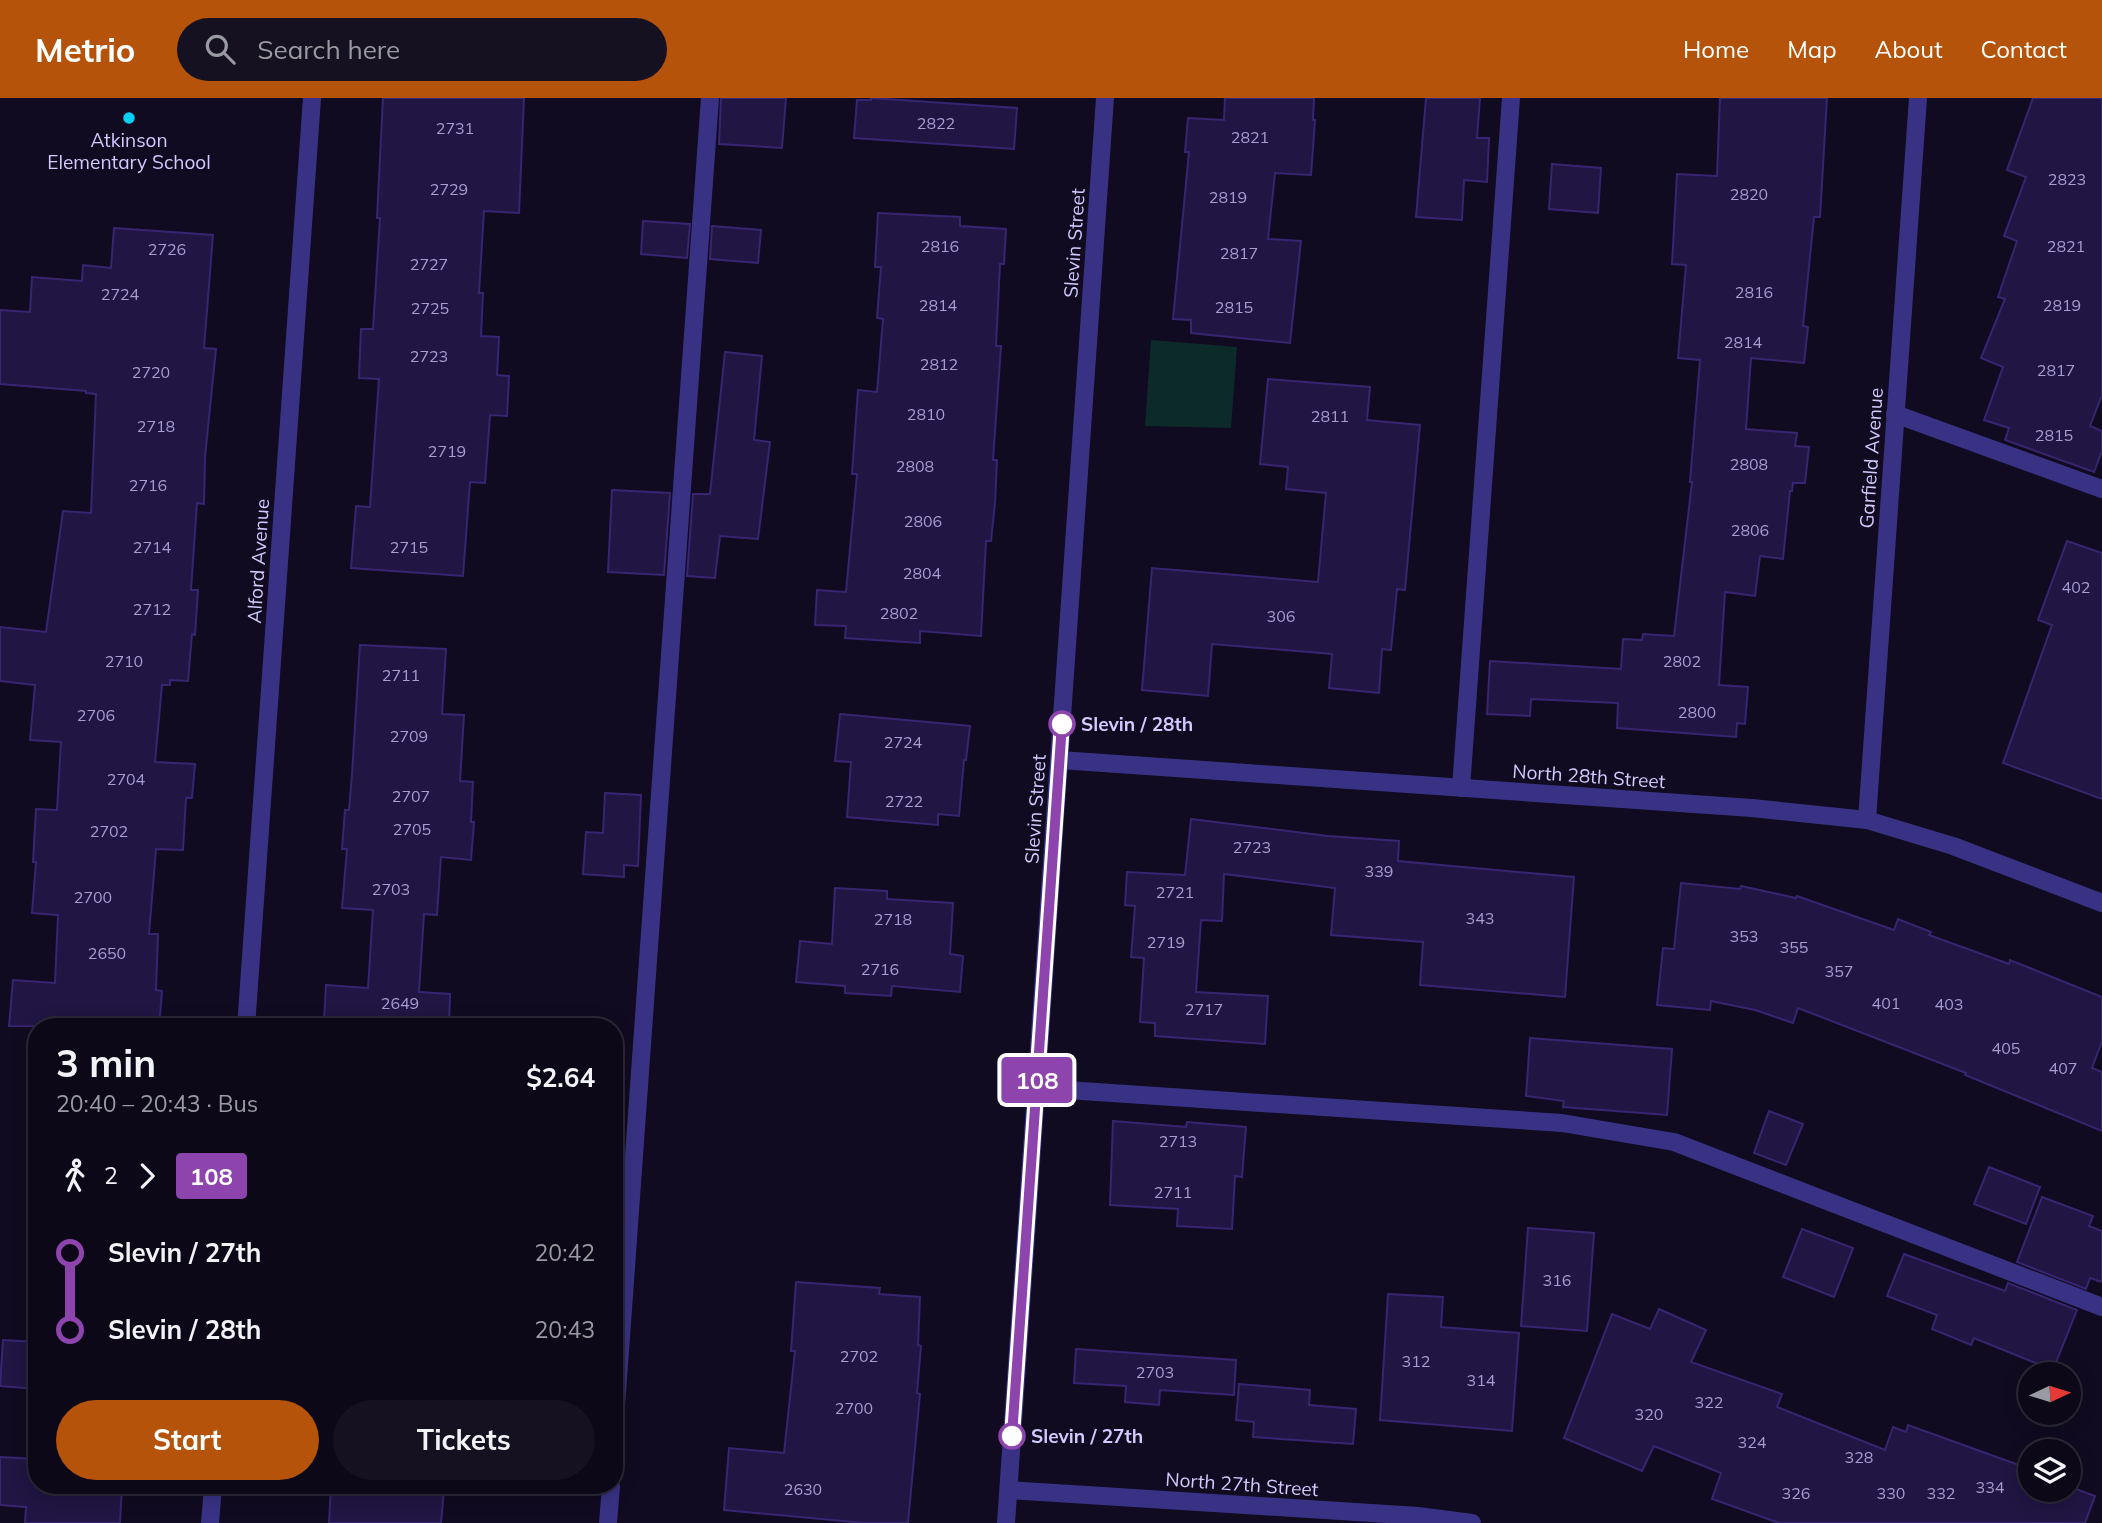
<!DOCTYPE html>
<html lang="en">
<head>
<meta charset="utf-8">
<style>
	body { margin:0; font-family:Mulish,sans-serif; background:#151121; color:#f1f3f6; height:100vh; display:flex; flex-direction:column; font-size:26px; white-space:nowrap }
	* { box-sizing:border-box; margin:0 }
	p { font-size:23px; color:#9a9aa2 }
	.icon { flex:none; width:38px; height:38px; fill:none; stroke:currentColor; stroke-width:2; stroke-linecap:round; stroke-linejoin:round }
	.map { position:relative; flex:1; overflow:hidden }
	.sheet { position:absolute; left:28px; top:920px; width:595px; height:476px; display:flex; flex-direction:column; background:#0c0818; border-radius:28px; box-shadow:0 4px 18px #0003,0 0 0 2px #2c2937 }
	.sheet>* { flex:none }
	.badge { padding:0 14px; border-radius:5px; font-size:24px; line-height:46px }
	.needle { width:46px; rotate:86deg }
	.tools { position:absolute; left:2018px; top:1264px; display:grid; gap:14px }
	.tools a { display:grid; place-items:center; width:63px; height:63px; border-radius:50%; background:#0c0818; box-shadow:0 4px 18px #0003,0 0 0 2px #2c2937; font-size:35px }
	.map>.badge { position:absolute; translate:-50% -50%; box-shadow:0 0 0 4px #fff }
	.legs { display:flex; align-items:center; gap:10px; height:77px; padding:0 28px; font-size:23px }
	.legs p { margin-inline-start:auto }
	.overview { display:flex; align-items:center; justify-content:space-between; height:119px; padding:0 28px }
	h1 { font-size:38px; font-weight:700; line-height:52px }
	.action { display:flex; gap:14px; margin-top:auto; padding:14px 28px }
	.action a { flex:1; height:80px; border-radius:42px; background:#b45309; color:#fff; font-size:28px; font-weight:700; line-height:80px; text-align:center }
	.action a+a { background:#151121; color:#f1f3f6 }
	ul { padding:0 28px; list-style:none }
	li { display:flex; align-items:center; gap:24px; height:77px; font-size:26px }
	li i { display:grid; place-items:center; width:10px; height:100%; margin:0 9px; background:currentColor }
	li i::after { content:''; width:18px; height:18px; margin:-9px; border:5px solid; border-radius:50%; background:#0c0818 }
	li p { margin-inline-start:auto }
	li:first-child i { background:linear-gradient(#0000 50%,currentColor 0) }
	li:last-child i { background:linear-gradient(currentColor 50%,#0000 0) }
	header { display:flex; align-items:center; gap:42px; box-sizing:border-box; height:98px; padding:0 35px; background:#b45309; color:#fff }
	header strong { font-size:33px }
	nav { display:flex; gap:38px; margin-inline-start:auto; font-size:24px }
	.search { width:490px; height:63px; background:#151121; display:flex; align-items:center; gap:18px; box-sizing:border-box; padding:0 24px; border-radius:38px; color:#9a9aa2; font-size:26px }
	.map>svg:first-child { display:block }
	.green { fill:#0d2a2b }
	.building { fill:#211543; stroke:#382571; stroke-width:2 }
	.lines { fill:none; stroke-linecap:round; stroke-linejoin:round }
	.service { stroke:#393284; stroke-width:18 }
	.minor { stroke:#393284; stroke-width:18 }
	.line-1-casing { stroke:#fff; stroke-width:16 }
	.line-1 { stroke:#8e44ad; stroke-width:10 }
	.poi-dot { fill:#00d0f5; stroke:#100b20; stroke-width:2.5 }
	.stop-1-dot { fill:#fff; stroke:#8e44ad; stroke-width:3.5 }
	.labels { text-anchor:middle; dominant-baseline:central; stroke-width:5; stroke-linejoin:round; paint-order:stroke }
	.number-label { font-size:16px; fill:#a69dd0 }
	.poi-label { font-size:19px; fill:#d3caff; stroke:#100b20 }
	.street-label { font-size:19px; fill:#d3caff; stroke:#100b20 }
	.stop-label { font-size:19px; font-weight:bold; fill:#d3caff; stroke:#100b20; text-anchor:start }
</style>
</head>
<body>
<header>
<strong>Metrio</strong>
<div class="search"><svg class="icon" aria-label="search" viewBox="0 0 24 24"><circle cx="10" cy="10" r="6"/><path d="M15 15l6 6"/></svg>Search here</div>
<nav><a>Home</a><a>Map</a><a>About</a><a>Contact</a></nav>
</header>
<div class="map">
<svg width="2102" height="1425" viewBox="0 0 2102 1425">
	<rect width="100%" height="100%" fill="#100b20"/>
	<polygon class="green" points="1151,242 1237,249 1231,330 1145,328"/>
	<g class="building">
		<polygon points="383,0 524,0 519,115 484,113 479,195 483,195 481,238 499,239 497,277 509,278 507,318 490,317 485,385 470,384 463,478 351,470 356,408 370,409 379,281 359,280 361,231 373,231 380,120 377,120"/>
		<polygon points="721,0 786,0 782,50 719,46"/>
		<polygon points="871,0 1017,10 1014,51 854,40 857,2 871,2"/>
		<polygon points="1225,0 1314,0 1313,22 1315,22 1311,77 1275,75 1268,141 1301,143 1290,245 1191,235 1191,222 1173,221 1189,54 1185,54 1188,20 1224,22"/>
		<polygon points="1426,0 1480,0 1477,40 1489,40 1487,84 1464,82 1462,122 1416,119"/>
		<polygon points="1720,0 1827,0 1820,119 1814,119 1803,228 1808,229 1804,265 1751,260 1746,331 1797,335 1795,348 1809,349 1805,385 1793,385 1792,393 1790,393 1783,461 1760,458 1755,498 1725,494 1719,587 1748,589 1745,626 1737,625 1736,639 1617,630 1618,605 1531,601 1530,618 1487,616 1490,563 1621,571 1623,541 1642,542 1643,536 1674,538 1692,384 1690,384 1700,262 1678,260 1686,167 1672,166 1677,76 1717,78"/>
		<polygon points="2033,0 2102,0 2102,297 2090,328 2102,333 2102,353 2094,374 2005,342 2009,330 1984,322 2003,269 1981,260 2005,201 1998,199 2017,143 2004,138 2026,79 2007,72"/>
		<polygon points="1552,66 1601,70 1598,115 1549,111"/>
		<polygon points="878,115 960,119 960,128 1006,131 1004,166 1000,166 996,248 1001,248 993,362 997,362 995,405 991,443 986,443 981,538 920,533 920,545 845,540 846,528 815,527 817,492 846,494 857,376 852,376 858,292 877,294 883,221 877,220 881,169 875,169"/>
		<polygon points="643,123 690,126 687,160 641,156"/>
		<polygon points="712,128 761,132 758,165 710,161"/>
		<polygon points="114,130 213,137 204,250 216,251 205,359 204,406 197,405 191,492 198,492 195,537 192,536 188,583 170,582 170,587 162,587 155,664 195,666 192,700 186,700 183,752 156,751 149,836 158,836 156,892 162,893 159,929 9,928 13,882 55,885 58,817 32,815 36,764 33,764 36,711 57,712 61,644 30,642 35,587 0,583 0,529 46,534 63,413 91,415 96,296 86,295 86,293 0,286 0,212 30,214 32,179 82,183 83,167 111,170"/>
		<polygon points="725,254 762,258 754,342 770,344 758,441 720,438 715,480 687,478 693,396 710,396"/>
		<polygon points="1268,281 1370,289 1367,322 1420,327 1405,492 1397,491 1391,552 1382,551 1379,595 1329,590 1332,556 1212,546 1208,598 1142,592 1152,470 1318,484 1326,395 1286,391 1288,369 1260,366"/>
		<polygon points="612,392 670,395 664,477 608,474"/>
		<polygon points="2067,443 2102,455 2102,701 2003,665 2052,527 2038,522"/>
		<polygon points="360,547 446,551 442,616 464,617 460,683 473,684 471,724 474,724 471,762 441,759 437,817 424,816 419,894 450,896 449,929 324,923 326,887 368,890 373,812 342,810 347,751 342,751 345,712 349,712 352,676"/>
		<polygon points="840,616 970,628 966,662 964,662 959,718 938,716 938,727 847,719 851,664 835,663"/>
		<polygon points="605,695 641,697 638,768 624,767 624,779 583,776 586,734 603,735"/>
		<polygon points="1191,721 1328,738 1399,743 1398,763 1574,779 1565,899 1420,887 1423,844 1331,837 1335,790 1224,776 1222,823 1201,822 1196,894 1268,898 1265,946 1155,938 1155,925 1140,924 1144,860 1131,859 1135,808 1125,807 1127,774 1185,777"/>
		<polygon points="1681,785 1740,791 1741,788 1796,800 1797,798 1894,832 1898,821 1931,834 1929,837 2009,866 2010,862 2102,899 2102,943 2092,970 2102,974 2102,1033 1965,977 1966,975 1798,910 1793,925 1755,912 1711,903 1710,912 1657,907 1663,850 1674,851"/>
		<polygon points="835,790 887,793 887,801 953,805 950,856 963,858 960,894 892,888 891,898 845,895 845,888 796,884 800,843 832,846"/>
		<polygon points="1530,940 1672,951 1667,1017 1563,1009 1564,1003 1526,998"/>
		<polygon points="1769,1013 1803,1026 1786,1067 1754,1055"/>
		<polygon points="1113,1023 1186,1029 1187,1024 1246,1029 1242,1079 1235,1078 1232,1131 1177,1128 1178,1111 1110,1107"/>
		<polygon points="1989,1069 2040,1089 2026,1126 1974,1106"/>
		<polygon points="2042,1099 2093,1118 2089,1128 2102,1133 2102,1184 2090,1180 2086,1191 2017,1164"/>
		<polygon points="1528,1130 1594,1135 1587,1233 1521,1228"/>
		<polygon points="1802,1131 1853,1150 1834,1199 1783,1179"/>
		<polygon points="1904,1156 2005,1193 2008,1185 2077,1212 2053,1272 1974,1240 1971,1247 1932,1231 1937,1217 1887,1198"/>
		<polygon points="796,1184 880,1190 879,1196 920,1199 918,1247 921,1248 917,1295 920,1296 908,1425 864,1425 724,1412 729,1350 784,1355 795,1253 791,1253"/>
		<polygon points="1388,1196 1443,1199 1441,1229 1519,1235 1512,1333 1380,1322"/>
		<polygon points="1659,1211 1706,1232 1691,1264 1782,1296 1777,1309 1885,1352 1893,1329 1906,1334 1908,1327 2030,1371 2030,1391 2068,1391 2068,1388 2095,1398 2085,1425 1779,1425 1712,1401 1721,1375 1654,1348 1642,1373 1564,1340 1612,1216 1650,1231"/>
		<polygon points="3,1242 37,1244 37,1291 0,1288"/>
		<polygon points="1076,1251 1236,1262 1234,1297 1160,1292 1159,1307 1125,1304 1126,1288 1074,1285"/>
		<polygon points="1239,1286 1310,1292 1309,1307 1356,1311 1353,1346 1253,1339 1254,1324 1236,1322"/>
		<polygon points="0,1359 37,1361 37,1388 122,1388 120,1425 25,1425 26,1409 0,1407"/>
		<polygon points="331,1388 397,1388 444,1391 441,1425 329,1425"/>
	</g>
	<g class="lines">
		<g class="service">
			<polyline points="1895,316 2102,391"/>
			<polyline points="1461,690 1511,0"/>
			<polyline points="1037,990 1562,1025 1674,1044 2102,1209"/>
			<polyline points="614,1336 710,0"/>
			<polyline points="608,1425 611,1388"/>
		</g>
		<g class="minor">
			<polyline points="1060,662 1752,710 1867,722 1953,748 2102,805"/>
			<polyline points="1867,722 1918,0"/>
			<polyline points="246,929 312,0"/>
			<polyline points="1009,1392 1418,1418 1472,1425"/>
			<polyline points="210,1425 213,1388"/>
			<polyline points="1006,1425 1105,0"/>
		</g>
	</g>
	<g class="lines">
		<defs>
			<polyline id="line-1" points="1012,1338 1062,626"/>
		</defs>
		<use href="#line-1" class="line-1-casing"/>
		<use href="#line-1" class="line-1"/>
	</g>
	<circle class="poi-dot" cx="129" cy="20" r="7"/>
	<g class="stop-1-dot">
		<circle cx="1062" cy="626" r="12"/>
		<circle cx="1012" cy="1338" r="12"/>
	</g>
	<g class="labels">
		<g class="number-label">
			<text x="936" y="25">2822</text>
			<text x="455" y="30">2731</text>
			<text x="1250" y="39">2821</text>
			<text x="2067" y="81">2823</text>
			<text x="449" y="91">2729</text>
			<text x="1749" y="96">2820</text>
			<text x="1228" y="99">2819</text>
			<text x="940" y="148">2816</text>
			<text x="2066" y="148">2821</text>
			<text x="167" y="151">2726</text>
			<text x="1239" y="155">2817</text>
			<text x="429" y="166">2727</text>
			<text x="1754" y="194">2816</text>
			<text x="120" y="196">2724</text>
			<text x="938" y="207">2814</text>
			<text x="2062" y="207">2819</text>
			<text x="1234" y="209">2815</text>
			<text x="430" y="210">2725</text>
			<text x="1743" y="244">2814</text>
			<text x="429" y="258">2723</text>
			<text x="939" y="266">2812</text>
			<text x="2056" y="272">2817</text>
			<text x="151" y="274">2720</text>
			<text x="926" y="316">2810</text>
			<text x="1330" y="318">2811</text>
			<text x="156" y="328">2718</text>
			<text x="2054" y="337">2815</text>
			<text x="447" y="353">2719</text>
			<text x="1749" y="366">2808</text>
			<text x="915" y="368">2808</text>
			<text x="148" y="387">2716</text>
			<text x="923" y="423">2806</text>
			<text x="1750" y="432">2806</text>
			<text x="152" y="449">2714</text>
			<text x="409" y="449">2715</text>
			<text x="922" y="475">2804</text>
			<text x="2076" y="489">402</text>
			<text x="152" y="511">2712</text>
			<text x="899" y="515">2802</text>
			<text x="1281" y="518">306</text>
			<text x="124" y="563">2710</text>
			<text x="1682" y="563">2802</text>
			<text x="401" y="577">2711</text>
			<text x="1697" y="614">2800</text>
			<text x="96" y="617">2706</text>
			<text x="409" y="638">2709</text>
			<text x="903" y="644">2724</text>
			<text x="126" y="681">2704</text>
			<text x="411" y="698">2707</text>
			<text x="904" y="703">2722</text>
			<text x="412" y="731">2705</text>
			<text x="109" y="733">2702</text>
			<text x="1252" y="749">2723</text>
			<text x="1379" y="773">339</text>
			<text x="391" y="791">2703</text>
			<text x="1175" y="794">2721</text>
			<text x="93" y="799">2700</text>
			<text x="1480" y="820">343</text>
			<text x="893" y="821">2718</text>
			<text x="1744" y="838">353</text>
			<text x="1166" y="844">2719</text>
			<text x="1794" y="849">355</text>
			<text x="107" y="855">2650</text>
			<text x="880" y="871">2716</text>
			<text x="1839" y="873">357</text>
			<text x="400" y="905">2649</text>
			<text x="1886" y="905">401</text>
			<text x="1949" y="906">403</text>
			<text x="1204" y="911">2717</text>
			<text x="2006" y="950">405</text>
			<text x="2063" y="970">407</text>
			<text x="1178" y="1043">2713</text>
			<text x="1173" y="1094">2711</text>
			<text x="1557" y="1182">316</text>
			<text x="859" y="1258">2702</text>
			<text x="1416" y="1263">312</text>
			<text x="1155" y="1274">2703</text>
			<text x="1481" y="1282">314</text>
			<text x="1709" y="1304">322</text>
			<text x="854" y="1310">2700</text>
			<text x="1649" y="1316">320</text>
			<text x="1752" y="1344">324</text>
			<text x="1859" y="1359">328</text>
			<text x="1990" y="1389">334</text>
			<text x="803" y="1391">2630</text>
			<text x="1796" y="1395">326</text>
			<text x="1891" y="1395">330</text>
			<text x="1941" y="1395">332</text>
		</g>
		<g class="poi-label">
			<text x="129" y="42">Atkinson<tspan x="129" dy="22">Elementary School</tspan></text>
		</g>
		<g class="street-label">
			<text transform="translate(1074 145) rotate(-86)">Slevin Street</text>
			<text transform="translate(1871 360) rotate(-86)">Garfield Avenue</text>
			<text transform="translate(258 463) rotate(-86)">Alford Avenue</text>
			<text transform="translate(1589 678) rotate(4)">North 28th Street</text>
			<text transform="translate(1035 711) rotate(-86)">Slevin Street</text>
			<text transform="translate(1242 1386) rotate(4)">North 27th Street</text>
		</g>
		<g class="stop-label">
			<text x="1081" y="626">Slevin / 28th</text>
			<text x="1031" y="1338">Slevin / 27th</text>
		</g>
	</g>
</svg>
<div class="tools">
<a><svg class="needle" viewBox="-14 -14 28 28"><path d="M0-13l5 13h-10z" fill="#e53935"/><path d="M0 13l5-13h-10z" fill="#9a9aa2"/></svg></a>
<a><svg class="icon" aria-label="layers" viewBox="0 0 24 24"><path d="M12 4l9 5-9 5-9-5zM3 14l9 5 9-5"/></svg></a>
</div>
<b class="badge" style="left:1037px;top:982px;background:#8e44ad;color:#fff">108</b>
<section class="sheet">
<div class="overview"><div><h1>3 min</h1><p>20:40 – 20:43 · Bus</p></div><b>$2.64</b></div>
<div class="legs"><svg class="icon" aria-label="walk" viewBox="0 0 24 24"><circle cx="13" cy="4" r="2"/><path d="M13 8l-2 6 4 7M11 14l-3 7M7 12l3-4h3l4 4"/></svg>2<svg class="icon" aria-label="forward" viewBox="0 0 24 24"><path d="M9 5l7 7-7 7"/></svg><b class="badge" style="background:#8e44ad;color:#fff">108</b></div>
<ul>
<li><i style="color:#8e44ad"></i><b>Slevin / 27th</b><p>20:42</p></li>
<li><i style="color:#8e44ad"></i><b>Slevin / 28th</b><p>20:43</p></li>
</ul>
<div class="action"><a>Start</a><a>Tickets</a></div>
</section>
</div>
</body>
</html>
